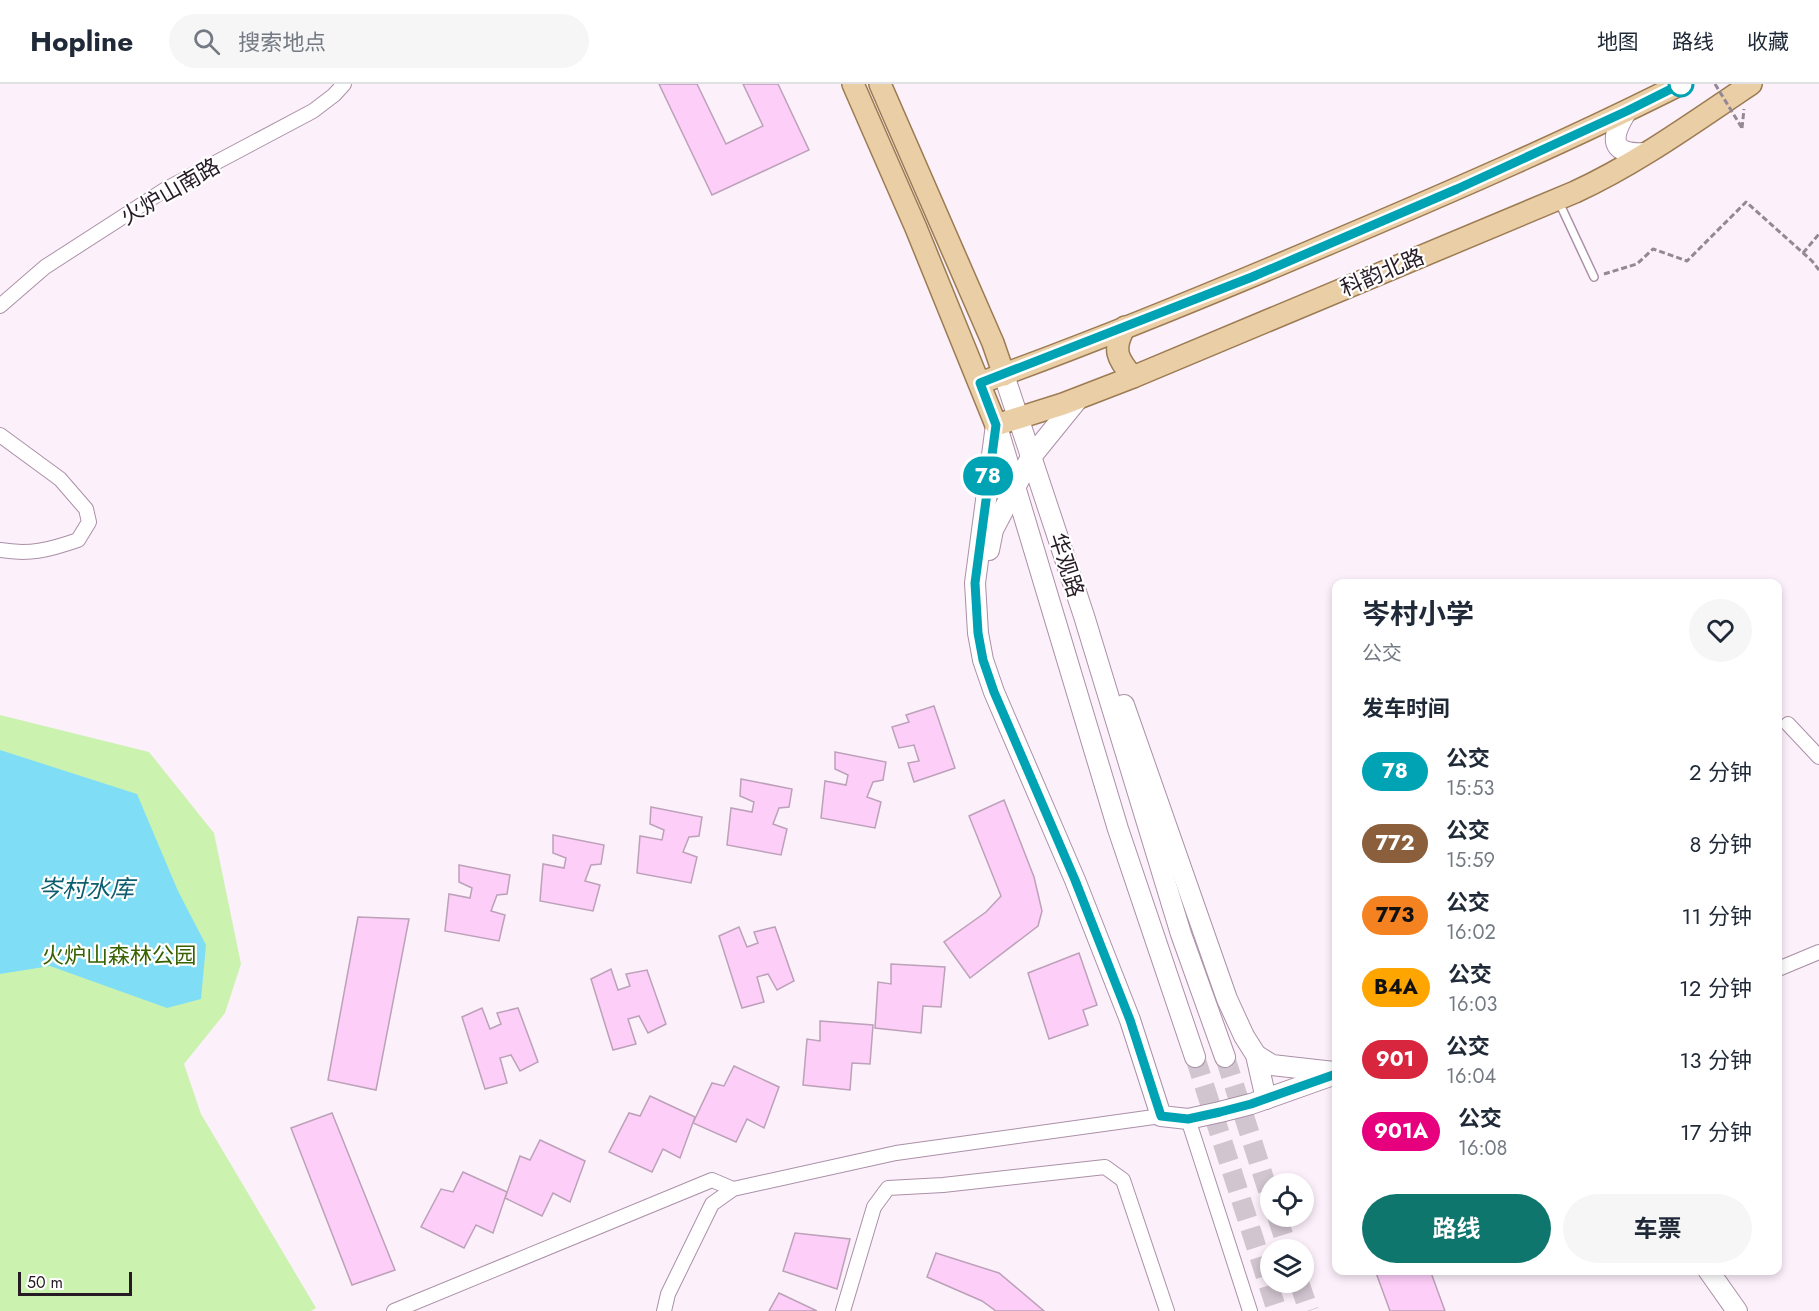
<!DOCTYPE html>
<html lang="zh">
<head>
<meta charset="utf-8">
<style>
	body { margin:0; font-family:Jost,"Noto Sans SC",sans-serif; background:#f6f6f7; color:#1f2937; height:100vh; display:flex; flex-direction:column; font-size:22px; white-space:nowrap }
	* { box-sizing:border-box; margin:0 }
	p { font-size:20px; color:#747a83 }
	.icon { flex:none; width:33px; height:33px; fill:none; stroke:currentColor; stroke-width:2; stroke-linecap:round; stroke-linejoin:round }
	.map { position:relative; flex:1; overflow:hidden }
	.side { position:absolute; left:1332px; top:495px; width:450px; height:696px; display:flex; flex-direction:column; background:#fff; border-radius:12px; box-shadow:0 3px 9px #0003 }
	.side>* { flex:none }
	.badge { padding:0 12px; border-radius:20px; font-size:21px; line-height:39px }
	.controls { position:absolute; left:1260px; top:1089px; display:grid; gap:12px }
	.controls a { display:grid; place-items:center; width:54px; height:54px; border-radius:50%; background:#fff; box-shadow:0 3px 9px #0003; font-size:30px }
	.scale { position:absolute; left:18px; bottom:15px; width:114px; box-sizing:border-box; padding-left:6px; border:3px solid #261b25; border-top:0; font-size:16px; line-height:21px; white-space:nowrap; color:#261b25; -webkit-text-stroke:4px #fff; paint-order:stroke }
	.map>.badge { position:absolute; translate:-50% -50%; box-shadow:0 0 0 3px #fff }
	h2 { padding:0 30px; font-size:22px; line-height:54px }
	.round { display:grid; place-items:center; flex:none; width:63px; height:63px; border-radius:32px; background:#f6f6f7 }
	.summary { display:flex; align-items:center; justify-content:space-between; height:102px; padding:0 30px }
	h1 { font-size:28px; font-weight:700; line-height:45px }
	.action { display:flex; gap:12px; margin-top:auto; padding:12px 30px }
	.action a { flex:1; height:69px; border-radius:36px; background:#0f766e; color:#fff; font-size:24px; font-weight:700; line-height:69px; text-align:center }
	.action a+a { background:#f6f6f7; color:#1f2937 }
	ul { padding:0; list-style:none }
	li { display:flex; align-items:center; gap:18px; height:72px; padding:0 30px }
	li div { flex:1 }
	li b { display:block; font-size:22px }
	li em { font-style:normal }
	li .badge { min-width:66px; font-weight:700; text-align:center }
	header { display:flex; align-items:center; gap:36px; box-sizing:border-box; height:84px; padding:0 30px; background:#fff; border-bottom:2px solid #e0e1e3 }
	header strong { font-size:28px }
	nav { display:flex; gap:33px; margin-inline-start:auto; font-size:21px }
	.search { width:420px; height:54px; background:#f6f6f7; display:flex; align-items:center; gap:15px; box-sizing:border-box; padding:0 21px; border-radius:33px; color:#747a83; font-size:22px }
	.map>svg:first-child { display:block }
	.park { fill:#ccf2b0 }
	.water { fill:#7fdef6 }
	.building { fill:#fdcef8; stroke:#bca1b9; stroke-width:1.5 }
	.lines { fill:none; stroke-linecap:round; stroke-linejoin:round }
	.secondary-tunnel { stroke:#d1c5d0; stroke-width:20; stroke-dasharray:20 10; stroke-linecap:butt }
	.lane-casing { stroke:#ab90a8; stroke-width:10 }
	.street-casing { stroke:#ab90a8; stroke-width:16 }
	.secondary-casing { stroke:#ab90a8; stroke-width:22 }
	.primary-casing { stroke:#9c7b52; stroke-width:24 }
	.path { stroke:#948893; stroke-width:3; stroke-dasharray:6 3; stroke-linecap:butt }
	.lane { stroke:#fff; stroke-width:7 }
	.street { stroke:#fff; stroke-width:14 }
	.secondary { stroke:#fff; stroke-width:20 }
	.primary { stroke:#eacea6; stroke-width:21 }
	.path-bridge { stroke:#948893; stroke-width:3; stroke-dasharray:6 3; stroke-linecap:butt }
	.line-casing { stroke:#fff; stroke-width:14 }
	.line { stroke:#00a3b4; stroke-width:9 }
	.stop-dot { fill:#fff; stroke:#00a3b4; stroke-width:3 }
	.labels { text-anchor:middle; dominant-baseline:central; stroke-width:4.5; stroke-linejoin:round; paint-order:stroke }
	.street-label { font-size:22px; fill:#261b25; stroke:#fff }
	.park-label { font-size:22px; fill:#386200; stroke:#fff }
	.water-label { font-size:24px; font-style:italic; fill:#0c5e6e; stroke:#fff }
</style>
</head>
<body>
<header>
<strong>Hopline</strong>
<div class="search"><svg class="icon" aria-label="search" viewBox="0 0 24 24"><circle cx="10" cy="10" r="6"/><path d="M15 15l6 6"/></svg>搜索地点</div>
<nav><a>地图</a><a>路线</a><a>收藏</a></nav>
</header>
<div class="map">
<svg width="1819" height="1227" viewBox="0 0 1819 1227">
	<rect width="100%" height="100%" fill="#fcf0fb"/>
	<polygon class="park" points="0,631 149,668 214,749 241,880 225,929 184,980 201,1030 316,1224 311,1227 0,1227"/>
	<polygon class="water" points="0,666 137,710 178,807 206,861 201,915 167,924 50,882 0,890"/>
	<g class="building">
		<polygon points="659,0 697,0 726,60 763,42 743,0 778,0 809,66 712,111"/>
		<polygon points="934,622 955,684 914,698 908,679 919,677 914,661 899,664 892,643 909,638 906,631"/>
		<polygon points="835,668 886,678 883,696 873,698 867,713 881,718 875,744 821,734 825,697 846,701 848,691 835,685"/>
		<polygon points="741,695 792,705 789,723 779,724 773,740 787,745 781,771 727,761 731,724 752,728 754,718 740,712"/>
		<polygon points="1004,716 1034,793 1042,827 1038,842 970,894 944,858 986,828 1001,812 969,732"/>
		<polygon points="651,723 702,733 699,752 689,753 683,768 697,773 691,799 637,789 640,752 662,756 664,746 650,740"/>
		<polygon points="553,751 604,761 601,780 591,781 585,797 600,801 593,827 540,817 543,780 564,784 566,774 553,769"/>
		<polygon points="459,781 510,791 507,810 497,811 491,827 505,831 499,857 445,847 449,810 470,814 472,804 459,798"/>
		<polygon points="358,833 409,835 376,1006 328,996"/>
		<polygon points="739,843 747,863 758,859 754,848 775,843 794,897 777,906 768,890 757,893 764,918 742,924 719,852"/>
		<polygon points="1079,869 1097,921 1083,926 1088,941 1049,955 1028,889"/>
		<polygon points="891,880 945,883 941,923 923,922 921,949 875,944 878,898 891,900"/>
		<polygon points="611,885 618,906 630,902 626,890 647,886 666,940 648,949 639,932 628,935 636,960 613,966 591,895"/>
		<polygon points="482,924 490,945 501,940 497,929 518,924 538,978 520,987 511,971 500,974 507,999 485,1005 462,933"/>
		<polygon points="820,937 873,941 870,980 852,979 850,1006 803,1001 807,955 820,957"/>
		<polygon points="734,982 779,1003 764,1044 747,1035 736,1058 693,1039 712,999 724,1002"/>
		<polygon points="650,1012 695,1033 680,1074 663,1065 652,1088 609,1068 629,1029 640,1032"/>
		<polygon points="332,1029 395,1186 352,1201 291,1044"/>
		<polygon points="540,1056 585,1077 570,1118 553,1109 542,1132 505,1114 520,1072 530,1076"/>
		<polygon points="463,1088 507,1108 493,1149 476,1141 464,1164 421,1143 441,1105 453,1108"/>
		<polygon points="795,1149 850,1155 837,1205 783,1187"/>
		<polygon points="936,1169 999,1189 1044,1227 996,1227 982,1217 927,1193"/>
		<polygon points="1375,1186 1430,1186 1445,1227 1390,1227"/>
		<polygon points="779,1209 817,1227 769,1227"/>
	</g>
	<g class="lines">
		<g class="secondary-tunnel">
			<polyline points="1195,973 1277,1227"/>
			<polyline points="1225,973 1270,1113"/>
			<polyline points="1277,1132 1288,1166"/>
			<polyline points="1299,1198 1309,1227"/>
		</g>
		<defs>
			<polyline id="lane" points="1558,116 1594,193"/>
			<g id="street">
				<polyline points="0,222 45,183 166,105 313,27 334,11 344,0"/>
				<path d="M0,351L60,395L86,425L89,438L78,456C49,466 30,471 0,466"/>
				<polyline points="1788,640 1819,673"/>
				<polyline points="1778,885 1819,868"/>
				<polyline points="1188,1035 1250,1227"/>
				<polyline points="394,1227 712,1096 733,1105"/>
				<polyline points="664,1227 668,1210 712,1120 733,1105 896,1069 1161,1032"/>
				<polyline points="843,1227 874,1123 888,1104 943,1101 1105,1083 1123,1096 1167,1227"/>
			</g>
			<g id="secondary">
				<path d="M1627,27C1610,54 1609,71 1646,69"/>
				<polyline points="1004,291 1084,532 1181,850 1225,973"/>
				<polyline points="996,341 975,499 978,549 983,576 994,608 1075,796 1130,936 1161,1032 1188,1035 1220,1028 1251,1020 1336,990"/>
				<polyline points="998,346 1118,745 1195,973"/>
				<polyline points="989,466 993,446 1031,373 1078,315"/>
				<polyline points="1124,621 1227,915 1244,952 1256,971 1266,1015"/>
				<polyline points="1256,971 1272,981 1334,988"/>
				<polyline points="1708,1186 1737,1227"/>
			</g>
			<g id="primary">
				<path d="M853,0L916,144L996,341L1063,320L1133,293L1575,108C1638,79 1694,38 1751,0"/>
				<polyline points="880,0 993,259 1004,291"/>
				<path d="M1125,243C1112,265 1117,275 1133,293"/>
				<path d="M980,299C1102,255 1223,205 1342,154C1457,105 1570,56 1681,0"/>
			</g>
		</defs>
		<use href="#lane" class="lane-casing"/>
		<use href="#street" class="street-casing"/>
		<use href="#secondary" class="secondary-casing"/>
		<use href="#primary" class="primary-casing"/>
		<g class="path">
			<polyline points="1742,44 1744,25"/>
			<polyline points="1803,169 1819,150"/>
			<polyline points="1604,190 1637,180 1653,165 1687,177 1746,118 1812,177 1819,186"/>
		</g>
		<use href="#lane" class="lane"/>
		<use href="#street" class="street"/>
		<use href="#secondary" class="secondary"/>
		<use href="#primary" class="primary"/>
		<polyline class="path-bridge" points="1715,0 1742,44"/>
	</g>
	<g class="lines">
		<defs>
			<polyline id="line" points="1336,990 1251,1020 1220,1028 1188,1035 1161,1032 1130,936 1075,796 994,608 983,576 978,549 975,499 996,341 980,299 1252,193 1457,105 1627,27 1681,0"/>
		</defs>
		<use href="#line" class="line-casing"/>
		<use href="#line" class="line"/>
	</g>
	<circle class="stop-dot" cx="1681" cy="0" r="12"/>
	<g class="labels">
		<g class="street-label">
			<text transform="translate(170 107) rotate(-30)">火炉山南路</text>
			<text transform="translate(1382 188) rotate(-23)">科韵北路</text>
			<text transform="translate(1067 481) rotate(72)">华观路</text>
		</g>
		<g class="park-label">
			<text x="119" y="871">火炉山森林公园</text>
		</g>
		<g class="water-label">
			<text x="86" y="804">岑村水库</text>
		</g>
	</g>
</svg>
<div class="controls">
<a><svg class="icon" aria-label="locate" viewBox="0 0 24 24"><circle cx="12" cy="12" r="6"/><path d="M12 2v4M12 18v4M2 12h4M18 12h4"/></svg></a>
<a><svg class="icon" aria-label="layers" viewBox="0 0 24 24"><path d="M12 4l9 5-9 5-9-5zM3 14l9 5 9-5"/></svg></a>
</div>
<div class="scale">50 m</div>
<b class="badge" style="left:988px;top:392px;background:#00a3b4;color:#fff">78</b>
<section class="side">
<div class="summary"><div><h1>岑村小学</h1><p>公交</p></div><a class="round"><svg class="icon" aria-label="heart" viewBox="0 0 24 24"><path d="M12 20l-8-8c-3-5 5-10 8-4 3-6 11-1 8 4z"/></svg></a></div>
<h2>发车时间</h2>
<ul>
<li><span class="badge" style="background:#00a3b4;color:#fff">78</span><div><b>公交</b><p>15:53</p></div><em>2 分钟</em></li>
<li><span class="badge" style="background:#8b5e3c;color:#fff">772</span><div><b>公交</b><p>15:59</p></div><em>8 分钟</em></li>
<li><span class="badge" style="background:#f58220;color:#111">773</span><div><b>公交</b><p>16:02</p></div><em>11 分钟</em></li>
<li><span class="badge" style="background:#ffa500;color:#111">B4A</span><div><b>公交</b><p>16:03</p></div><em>12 分钟</em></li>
<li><span class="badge" style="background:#d7263d;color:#fff">901</span><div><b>公交</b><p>16:04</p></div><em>13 分钟</em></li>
<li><span class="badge" style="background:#e6007e;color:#fff">901A</span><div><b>公交</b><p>16:08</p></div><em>17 分钟</em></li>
</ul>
<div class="action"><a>路线</a><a>车票</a></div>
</section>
</div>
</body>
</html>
